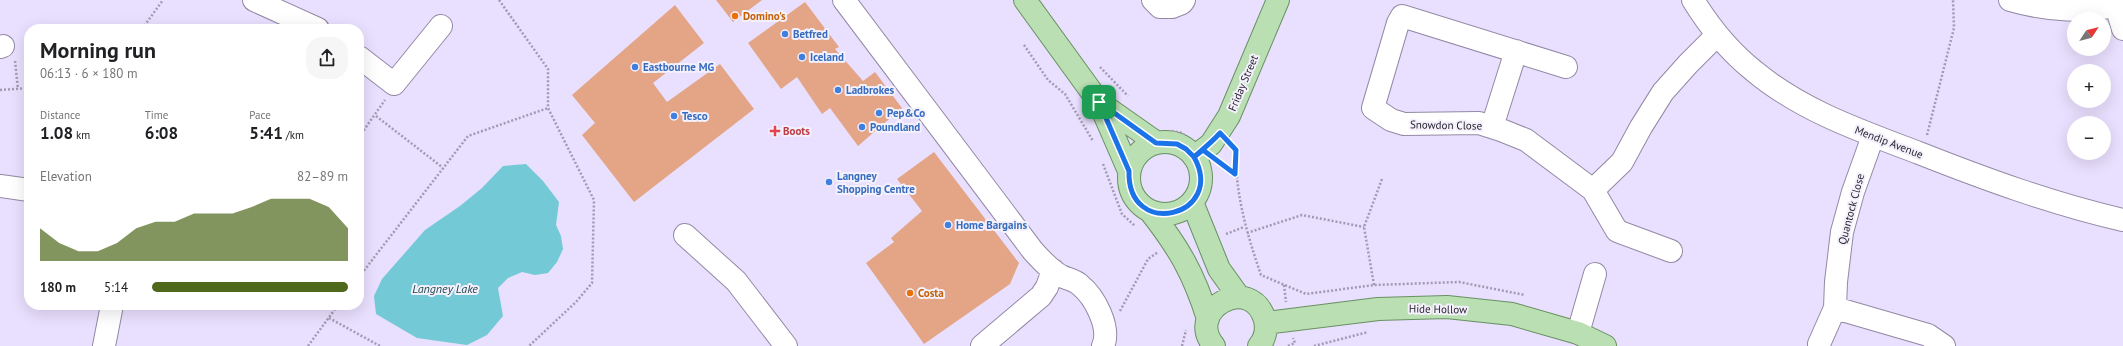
<!DOCTYPE html>
<html lang="en">
<head>
<meta charset="utf-8">
<style>
  body { margin:0; font-family:"PT Sans",sans-serif; background:#f6f6f6; color:#202124; height:100vh; display:flex; flex-direction:column; font-size:15px; white-space:nowrap }
  * { box-sizing:border-box; margin:0 }
  p { font-size:13px; color:#757577 }
  .icon { flex:none; width:22px; height:22px; fill:none; stroke:currentColor; stroke-width:2; stroke-linecap:round; stroke-linejoin:round }
  .map { position:relative; flex:1; overflow:hidden }
  .details { position:absolute; left:24px; top:24px; width:340px; height:286px; display:flex; flex-direction:column; background:#fff; border-radius:16px; box-shadow:0 4px 16px #0002 }
  .details>* { flex:none }
  .needle { width:26px; rotate:54deg }
  .buttons { position:absolute; left:2067px; top:12px; display:grid; gap:8px }
  .buttons a { display:grid; place-items:center; width:44px; height:44px; border-radius:50%; background:#fff; box-shadow:0 4px 16px #0002; font-size:20px }
  .pin { position:absolute; display:grid; place-items:center; width:34px; height:34px; color:#fff; margin:-17px; border-radius:8px; box-shadow:0 2px 6px #0006 }
  .round { display:grid; place-items:center; flex:none; width:42px; height:42px; border-radius:16px; background:#f6f6f6 }
  .overview { display:flex; align-items:center; justify-content:space-between; height:68px; padding:0 16px }
  h1 { font-size:22px; font-weight:700; line-height:30px }
  .metrics { display:grid; grid-template-columns:repeat(3,1fr); gap:6px; height:68px; padding:4px 16px }
  .metrics div { display:grid; align-content:center }
  .metrics b { font-size:17px; font-weight:700 }
  .metrics small { font-size:11px; font-weight:400 }
  .metrics p { font-size:11px }
  .chart { height:112px; padding:8px 16px }
  .chart p { display:flex; justify-content:space-between }
  .chart svg { width:100%; height:72px; margin-top:4px; fill:#4e691c; opacity:.7 }
  ul { padding:0 16px; list-style:none; font-size:13px }
  li { display:grid; grid-template-columns:64px 48px 1fr; align-items:center; height:30px }
  li i { height:10px; border-radius:5px; background:#4e691c }
  .map>svg:first-child { display:block }
  .water { fill:#73c9d6 }
  .building { fill:#e3a586 }
  .lines { fill:none; stroke-linecap:round; stroke-linejoin:round }
  .minor-casing { stroke:#9389a5; stroke-width:24 }
  .major-casing { stroke:#689062; stroke-width:24 }
  .path { stroke:#a29ab2; stroke-width:2.5; stroke-dasharray:2 2; stroke-linecap:butt }
  .minor { stroke:#fff; stroke-width:22 }
  .major { stroke:#b9dfb2; stroke-width:22 }
  .route-casing { stroke:#fff; stroke-width:8 }
  .route { stroke:#1a73e8; stroke-width:5 }
  .food-dot { fill:#e8710a; stroke:#f4f0fc; stroke-width:1.5 }
  .shop-dot { fill:#3f7fe0; stroke:#f4f0fc; stroke-width:1.5 }
  .health-dot { fill:#e0444e; stroke:#f4f0fc; stroke-width:1.5 }
  .labels { text-anchor:middle; dominant-baseline:central; stroke-width:4; stroke-linejoin:round; paint-order:stroke }
  .food-label { font-size:11px; font-weight:bold; fill:#c56008; stroke:#f4f0fc; text-anchor:start }
  .shop-label { font-size:11px; font-weight:bold; fill:#366cbe; stroke:#f4f0fc; text-anchor:start }
  .street-label { font-size:11px; fill:#28242f; stroke:#f4f0fc }
  .health-label { font-size:11px; font-weight:bold; fill:#be3a42; stroke:#f4f0fc; text-anchor:start }
  .water-label { font-size:12px; font-style:italic; fill:#21494f; stroke:#f4f0fc }
</style>
</head>
<body>
<div class="map">
<svg width="2123" height="346" viewBox="0 0 2123 346">
  <rect width="100%" height="100%" fill="#e9dffe"/>
  <path class="water" d="M 526,164 L 543,181 L 559,202 L 556,225 L 561,236 L 563,249 L 557,262 L 548,273 L 535,275 L 522,272 L 508,278 L 498,288 L 503,316 L 487,335 L 467,345 L 417,338 L 376,314 L 374,296 L 382,279 L 425,230 L 460,206 L 482,188 L 503,166 Z"/>
  <path class="building" d="M 716,0 L 762,0 L 733,22 Z
    M 805,2 L 839,47 L 835,49 L 863,81 L 875,72 L 902,108 L 858,146 L 830,108 L 822,114 L 797,77 L 781,89 L 748,43 Z
    M 675,5 L 704,43 L 653,83 L 667,102 L 720,64 L 754,109 L 634,202 L 582,135 L 595,123 L 572,95 Z
    M 934,152 L 1019,263 L 1010,284 L 924,344 L 866,263 L 894,242 L 891,238 L 922,211 L 897,179 Z"/>
  <g class="lines">
    <defs>
      <path id="minor" d="M 254,0 L 318,29
        M 844,0 L 1033,251 C 1041,260 1050,270 1061,276 C 1067,279 1075,280 1080,285 C 1095,297 1111,328 1103,346
        M 1153,0 L 1160,7 L 1172,7 L 1182,3 L 1184,0
        M 1693,0 C 1709,26 1730,52 1754,71 C 1802,111 1861,131 1919,153 C 1985,179 2053,204 2123,220
        M 2010,0 C 2041,9 2094,16 2123,2
        M 2116,6 L 2123,29
        M 0,47 L 3,46
        M 359,57 L 394,84 L 441,26
        M 1566,67 L 1402,16 L 1398,23 L 1373,108 L 1391,120 L 1404,124 L 1479,123 L 1501,130 L 1526,140 L 1593,190 L 1617,231 L 1671,251
        M 1492,127 L 1516,51
        M 0,186 L 29,190
        M 1593,190 L 1622,162 L 1641,127 L 1663,92 L 1688,64 L 1717,35
        M 685,235 L 736,281 L 786,346
        M 1835,308 L 1928,335 L 1944,346
        M 1578,333 L 1595,274
        M 1819,344 L 1835,308 L 1836,282 L 1842,232 L 1853,192 L 1873,136
        M 104,346 L 112,305
        M 982,346 L 1041,296 L 1047,287 L 1053,270"/>
      <path id="major" d="M 1025,0 L 1099,102 L 1129,171
        M 1100,103 L 1157,143
        M1129 178a36 36 0 1 1 72 0a36 36 0 1 1-72 0Z
        M 1194,157 L 1211,144 L 1229,116 L 1278,0
        M 1192,202 L 1219,269 L 1239,297
        M 1150,211 C 1179,248 1194,274 1208,319
        M 1266,323 L 1378,309 L 1447,307 L 1512,314 L 1578,333 L 1605,346
        M 1214,346 C 1184,310 1251,272 1265,320 C 1267,329 1265,339 1259,346"/>
    </defs>
    <use href="#minor" class="minor-casing"/>
    <use href="#major" class="major-casing"/>
    <path class="path" d="M 499,0 L 548,69 L 548,108 L 594,200 L 592,283 L 576,302 L 529,346
      M 142,29 L 163,0
      M 1024,45 L 1048,80 L 1065,94 L 1093,141
      M 15,61 L 18,89
      M 1100,67 L 1128,96
      M 0,90 L 29,88
      M 376,116 L 442,167
      M 1172,131 L 1182,133 L 1187,137
      M 1927,135 L 1954,28 L 1953,0
      M 359,137 L 385,100
      M 1232,146 L 1236,150 C 1235,194 1247,234 1261,275 L 1306,294 L 1374,285 L 1459,282 L 1525,295
      M 1220,162 L 1235,174
      M 1103,164 L 1122,214 L 1135,226
      M 1247,233 L 1302,215 L 1364,227
      M 1226,234 L 1244,227
      M 359,277 L 468,136 L 548,108
      M 1284,285 L 1286,302
      M 1374,285 L 1364,227 L 1382,179
      M 1120,311 L 1148,259 L 1158,252
      M 329,318 L 380,346
      M 308,346 L 338,305
      M 1182,346 L 1186,330
      M 1288,346 L 1295,343 L 1293,338
      M 1314,346 L 1368,332"/>
    <use href="#minor" class="minor"/>
    <use href="#major" class="major"/>
  </g>
  <g class="lines">
    <defs>
      <path id="route" d="M 1099,102 L 1129,171 C 1127,241 1227,216 1194,157 L 1203,150 L 1235,174 L 1236,150 L 1220,133 C 1212,142 1203,149 1194,157 L 1186,149 L 1177,144 L 1156,143 L 1099,102"/>
    </defs>
    <use href="#route" class="route-casing"/>
    <use href="#route" class="route"/>
  </g>
  <g class="food-dot">
    <circle cx="735" cy="16" r="4"/>
    <circle cx="910" cy="293" r="4"/>
  </g>
  <g class="shop-dot">
    <circle cx="785" cy="34" r="4"/>
    <circle cx="802" cy="57" r="4"/>
    <circle cx="635" cy="67" r="4"/>
    <circle cx="838" cy="90" r="4"/>
    <circle cx="879" cy="113" r="4"/>
    <circle cx="674" cy="116" r="4"/>
    <circle cx="862" cy="127" r="4"/>
    <circle cx="829" cy="182" r="4"/>
    <circle cx="948" cy="225" r="4"/>
  </g>
  <path class="health-dot" d="M773 125h4v4h4v4h-4v4h-4v-4h-4v-4h4z"/>
  <g class="labels">
    <g class="food-label">
      <text x="743" y="16">Domino's</text>
      <text x="918" y="293">Costa</text>
    </g>
    <g class="shop-label">
      <text x="793" y="34">Betfred</text>
      <text x="810" y="57">Iceland</text>
      <text x="643" y="67">Eastbourne MG</text>
      <text x="846" y="90">Ladbrokes</text>
      <text x="887" y="113">Pep&amp;Co</text>
      <text x="682" y="116">Tesco</text>
      <text x="870" y="127">Poundland</text>
      <text x="837" y="176">Langney<tspan x="837" dy="13">Shopping Centre</tspan></text>
      <text x="956" y="225">Home Bargains</text>
    </g>
    <g class="street-label">
      <text transform="translate(1243 83) rotate(-67)">Friday Street</text>
      <text transform="translate(1446 125) rotate(1)">Snowdon Close</text>
      <text transform="translate(1889 142) rotate(21)">Mendip Avenue</text>
      <text transform="translate(1851 209) rotate(-75)">Quantock Close</text>
      <text transform="translate(1438 309) rotate(1)">Hide Hollow</text>
    </g>
    <g class="health-label">
      <text x="783" y="131">Boots</text>
    </g>
    <g class="water-label">
      <text x="445" y="288">Langney Lake</text>
    </g>
  </g>
</svg>
<div class="buttons">
<a><svg class="needle" viewBox="-14 -14 28 28"><path d="M0-13l5 13h-10z" fill="#e53935"/><path d="M0 13l5-13h-10z" fill="#757577"/></svg></a>
<a>+</a>
<a>−</a>
</div>
<div class="pin" style="left:1099px;top:102px;background:#1e9e55"><svg class="icon" aria-label="arrive" viewBox="0 0 24 24"><path d="M6 21V4h12l-3 4 3 4H6"/></svg></div>
<section class="details">
<div class="overview"><div><h1>Morning run</h1><p>06:13 · 6 × 180 m</p></div><a class="round"><svg class="icon" aria-label="share" viewBox="0 0 24 24"><path d="M12 15V3M7 8l5-5 5 5M5 13v7h14v-7"/></svg></a></div>
<div class="metrics">
<div><p>Distance</p><b>1.08<small> km</small></b></div>
<div><p>Time</p><b>6:08</b></div>
<div><p>Pace</p><b>5:41<small> /km</small></b></div>
</div>
<div class="chart"><p><span>Elevation</span>82–89 m</p>
<svg viewBox="0 0 160 44" preserveAspectRatio="none"><path d="M0 44V24L10 33L20 38L30 38L40 33L50 24L60 20L70 20L80 15L90 15L100 15L110 11L120 6L130 6L140 6L150 11L160 24V44z"/></svg>
</div>
<ul>
<li><b>180 m</b>5:14<i style="width:100%"></i></li>
</ul>
</section>
</div>
</body>
</html>
